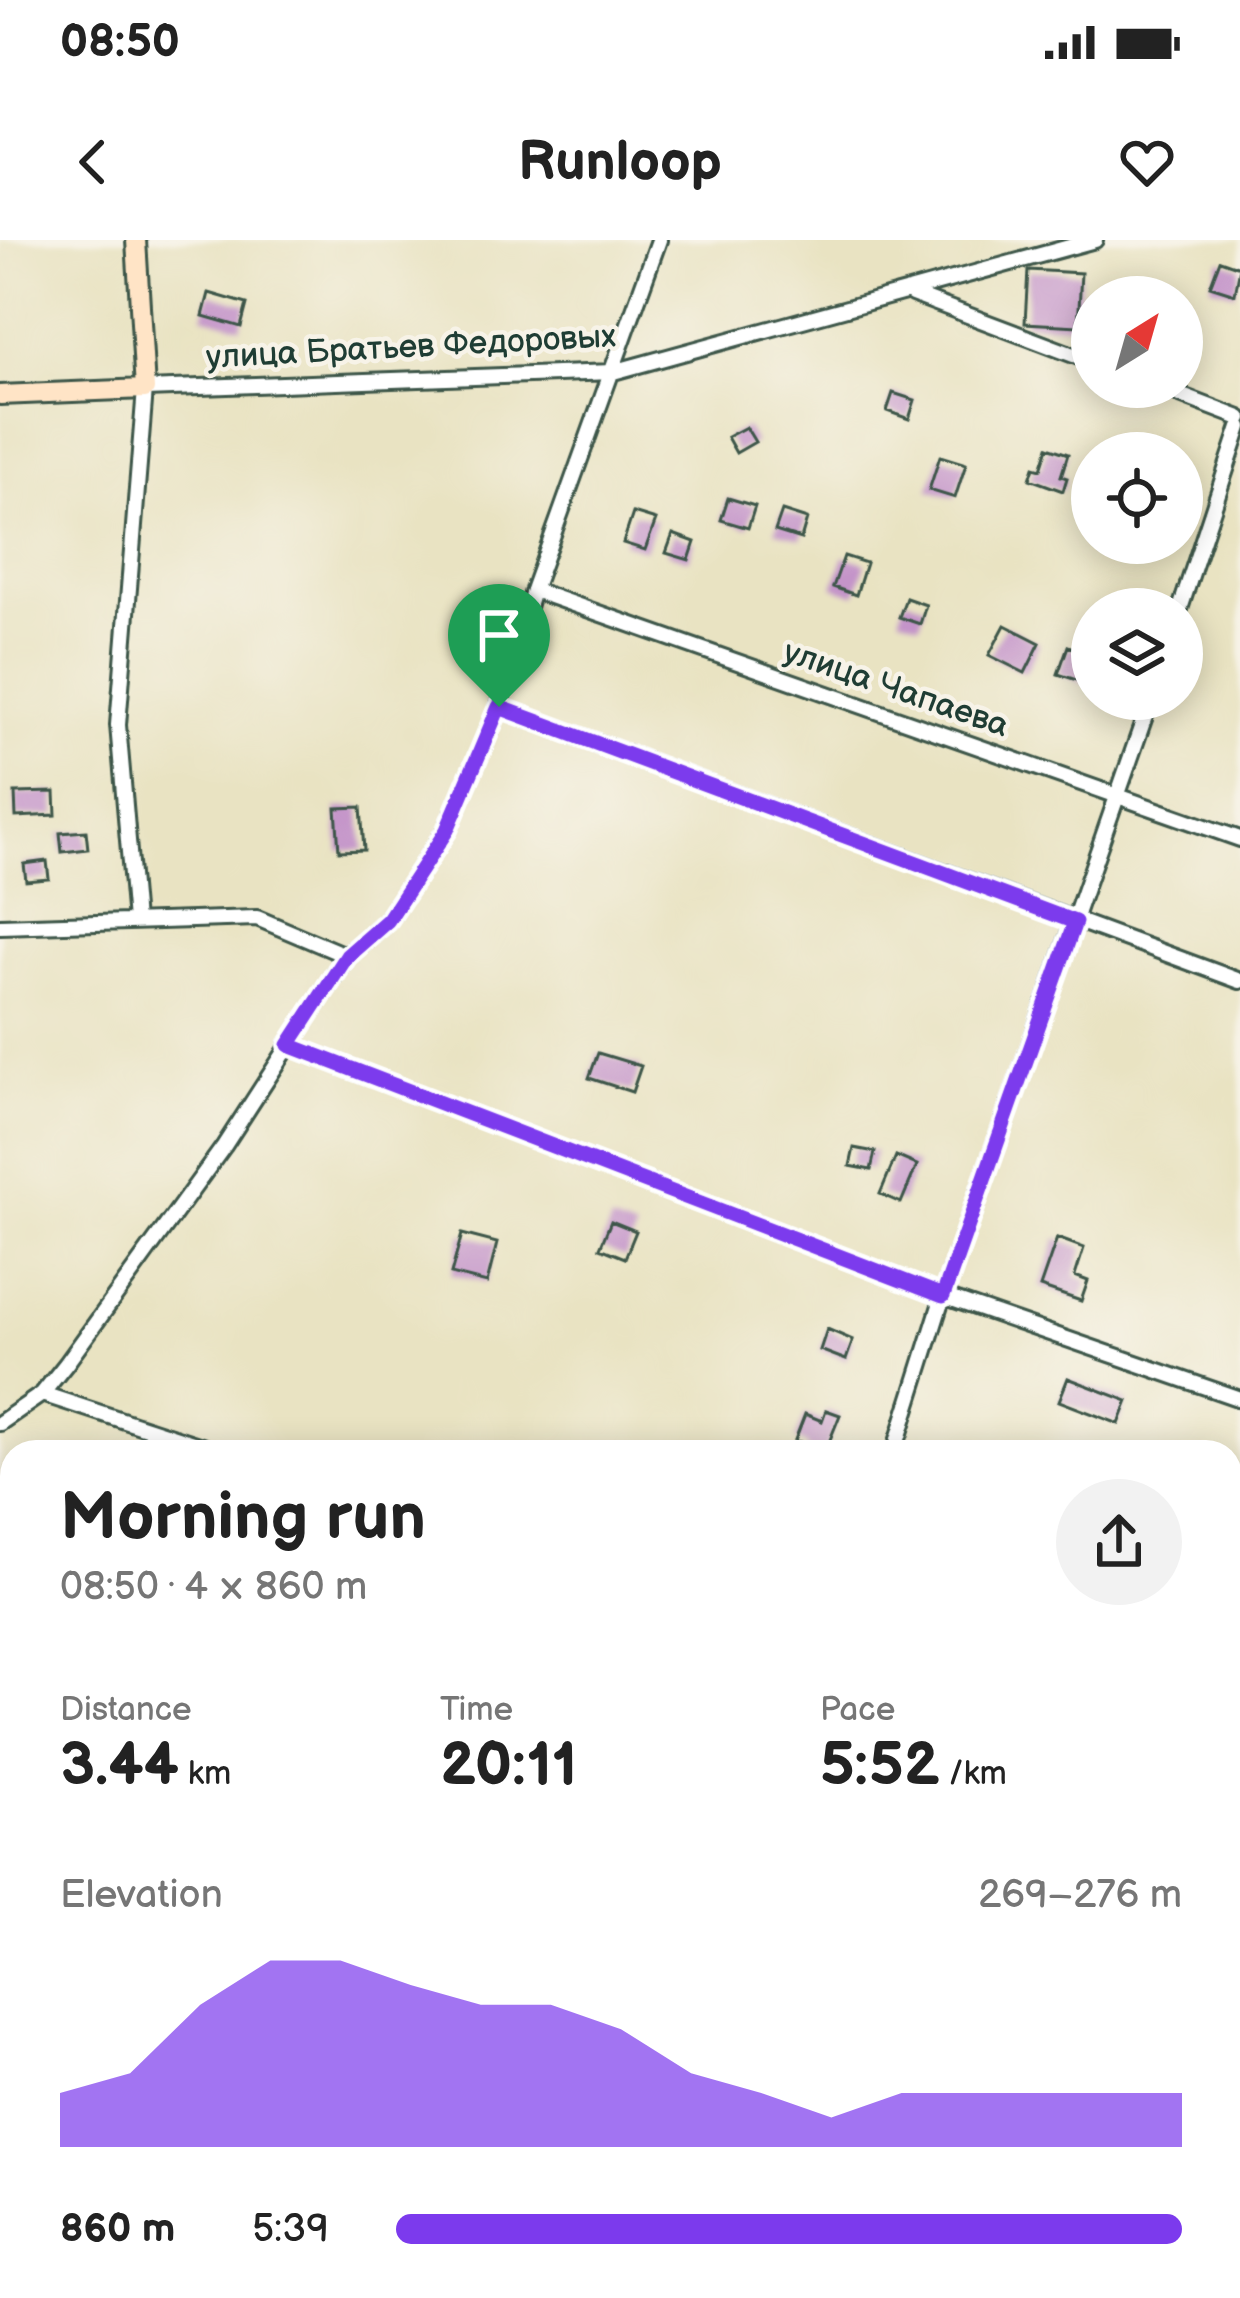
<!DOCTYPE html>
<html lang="en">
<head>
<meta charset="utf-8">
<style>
  body { margin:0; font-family:"Balsamiq Sans",sans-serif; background:#f2f2f2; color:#222; height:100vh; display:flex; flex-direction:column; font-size:45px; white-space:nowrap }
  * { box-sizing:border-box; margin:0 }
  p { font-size:39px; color:#767676 }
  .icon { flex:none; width:66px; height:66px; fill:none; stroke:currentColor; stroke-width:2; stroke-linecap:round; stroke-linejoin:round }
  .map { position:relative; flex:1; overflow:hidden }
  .sheet { position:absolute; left:0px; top:1200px; width:1242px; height:858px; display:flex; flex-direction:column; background:#fff; border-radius:36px 36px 0 0; box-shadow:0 6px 30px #0003 }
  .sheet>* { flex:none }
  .needle { width:78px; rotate:37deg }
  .tools { position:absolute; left:1071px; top:36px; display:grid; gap:24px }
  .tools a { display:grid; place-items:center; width:132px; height:132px; border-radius:50%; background:#fff; box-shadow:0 6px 30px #0003; font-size:60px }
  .pin { position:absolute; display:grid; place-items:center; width:102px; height:102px; color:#fff; margin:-123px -51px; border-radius:50% 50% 50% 0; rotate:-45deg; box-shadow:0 0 12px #0007 }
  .pin .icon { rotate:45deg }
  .round { display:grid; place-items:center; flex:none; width:126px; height:126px; border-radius:63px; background:#f2f2f2 }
  .summary { display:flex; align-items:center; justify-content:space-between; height:204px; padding:0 60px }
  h1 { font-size:66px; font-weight:600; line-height:90px }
  .metrics { display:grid; grid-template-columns:repeat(3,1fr); gap:18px; height:204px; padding:12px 60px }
  .metrics div { display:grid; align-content:center }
  .metrics b { font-size:60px; font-weight:600 }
  .metrics small { font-size:33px; font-weight:400 }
  .metrics p { font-size:33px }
  .chart { height:336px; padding:24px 60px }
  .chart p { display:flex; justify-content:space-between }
  .chart svg { width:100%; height:216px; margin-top:12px; fill:#7c3aed; opacity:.7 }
  ul { padding:0 60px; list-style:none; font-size:39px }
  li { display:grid; grid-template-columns:192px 144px 1fr; align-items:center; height:90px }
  li i { height:30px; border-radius:15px; background:#7c3aed }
  .status { display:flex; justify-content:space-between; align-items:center; height:84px; padding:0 60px; background:#fff; direction:ltr }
  .status svg { height:33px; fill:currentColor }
  header { display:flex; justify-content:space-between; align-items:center; height:156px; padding:0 60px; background:#fff; font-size:54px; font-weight:600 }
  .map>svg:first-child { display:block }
  .green { fill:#a7d684; stroke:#638a5c; stroke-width:3 }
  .building { fill:#c494c9 }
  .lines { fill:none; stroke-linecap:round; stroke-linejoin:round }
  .minor-casing { stroke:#3d5649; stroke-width:20 }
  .secondary-casing { stroke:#3d5649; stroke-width:24 }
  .minor { stroke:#fff; stroke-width:14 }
  .secondary { stroke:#ffe4c6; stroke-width:18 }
  .route-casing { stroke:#fff; stroke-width:24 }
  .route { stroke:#7c3aed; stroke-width:15 }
  .labels { text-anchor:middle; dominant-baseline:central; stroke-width:9; stroke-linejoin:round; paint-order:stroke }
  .street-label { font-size:33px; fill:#1f3d34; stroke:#f7f3e8 }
</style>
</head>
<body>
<div class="status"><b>08:50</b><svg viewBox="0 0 49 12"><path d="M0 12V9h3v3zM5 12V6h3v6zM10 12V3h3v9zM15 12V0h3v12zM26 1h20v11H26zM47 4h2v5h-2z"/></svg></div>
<header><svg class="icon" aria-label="back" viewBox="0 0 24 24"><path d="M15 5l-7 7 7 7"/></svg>Runloop<svg class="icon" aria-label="heart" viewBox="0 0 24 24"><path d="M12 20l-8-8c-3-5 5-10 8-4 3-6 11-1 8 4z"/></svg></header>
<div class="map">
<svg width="1240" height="2058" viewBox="0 0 1240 2058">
  <rect width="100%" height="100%" fill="#f7f3e8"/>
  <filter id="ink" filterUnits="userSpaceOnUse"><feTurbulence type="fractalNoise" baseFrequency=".00833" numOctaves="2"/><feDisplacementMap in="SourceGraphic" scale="24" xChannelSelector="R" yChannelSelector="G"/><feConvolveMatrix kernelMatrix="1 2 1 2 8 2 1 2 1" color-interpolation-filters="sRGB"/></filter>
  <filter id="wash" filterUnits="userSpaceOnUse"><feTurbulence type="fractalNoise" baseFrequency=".004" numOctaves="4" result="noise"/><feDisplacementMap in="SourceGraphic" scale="48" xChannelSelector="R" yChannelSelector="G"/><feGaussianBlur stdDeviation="2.7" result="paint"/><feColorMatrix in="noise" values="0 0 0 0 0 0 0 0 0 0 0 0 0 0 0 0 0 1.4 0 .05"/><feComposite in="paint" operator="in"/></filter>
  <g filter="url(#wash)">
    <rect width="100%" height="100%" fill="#e9e3c2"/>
    <path class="green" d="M 12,1658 L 12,2046 L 40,2046 L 0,2058 L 0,1661 Z"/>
    <g id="blocks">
      <path class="building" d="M 1220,20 L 1240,27 L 1235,54 L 1210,46 Z
        M 1028,30 L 1081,33 L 1078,86 L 1025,83 Z
        M 209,53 L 247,64 L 241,87 L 203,76 Z
        M 893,153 L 915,160 L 909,179 L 887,171 Z
        M 746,187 L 755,202 L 736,213 L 727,197 Z
        M 1048,207 L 1068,214 L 1061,236 L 1067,238 L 1063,251 L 1030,239 L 1034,227 L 1041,229 Z
        M 940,216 L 966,224 L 955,258 L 929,250 Z
        M 728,258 L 755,266 L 748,288 L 721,280 Z
        M 782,271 L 807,279 L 801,299 L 775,291 Z
        M 633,273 L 656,280 L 645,310 L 623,303 Z
        M 673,294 L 695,302 L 689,320 L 666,313 Z
        M 844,316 L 866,323 L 856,355 L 833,347 Z
        M 906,358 L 926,365 L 920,384 L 899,377 Z
        M 1005,385 L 1040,403 L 1025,433 L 989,415 Z
        M 1068,406 L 1092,415 L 1092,445 L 1058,434 Z
        M 55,552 L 56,575 L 16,577 L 15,553 Z
        M 361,567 L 364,610 L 339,611 L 336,568 Z
        M 86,591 L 88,609 L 62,612 L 60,593 Z
        M 47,621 L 49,639 L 26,641 L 24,624 Z
        M 598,813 L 641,826 L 632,852 L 589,838 Z
        M 854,908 L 875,912 L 871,930 L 850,926 Z
        M 896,916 L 917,925 L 901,963 L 880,954 Z
        M 611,981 L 636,991 L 625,1018 L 600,1008 Z
        M 462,994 L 497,1003 L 487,1043 L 451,1034 Z
        M 1057,998 L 1084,1008 L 1075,1036 L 1088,1041 L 1081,1061 L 1040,1047 Z
        M 827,1089 L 853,1100 L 846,1120 L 820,1110 Z
        M 1068,1138 L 1128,1161 L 1119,1184 L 1059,1161 Z
        M 826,1170 L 840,1175 L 825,1212 L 806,1210 L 808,1205 L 795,1200 L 805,1174 L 822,1181 Z
        M 1230,1309 L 1240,1312 L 1240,1336 L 1230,1332 Z
        M 647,2046 L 670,2047 L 673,2058 L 650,2058 Z"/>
    </g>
  </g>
  <g filter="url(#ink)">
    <use href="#blocks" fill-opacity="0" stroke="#3d5649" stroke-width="3"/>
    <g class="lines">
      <defs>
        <path id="minor" d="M 912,54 L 1092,122
          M 1159,147 L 1240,178
          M 533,350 L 1240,599
          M 1180,369 L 1240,187
          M 499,467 L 1240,741
          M 135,681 L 118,485 L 145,149 L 613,132 L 1095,0
          M 0,686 L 257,678 L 347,716
          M 288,805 L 943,1056 L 1240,1159
          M 42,1154 L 220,1212
          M 0,1183 L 42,1154 L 66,1124 L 224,906 L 347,716 L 388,680 L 447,589 L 499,467 L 533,350 L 659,0
          M 894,1212 L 943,1056 L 1151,459
          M 1230,1401 L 1240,1401
          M 1230,1725 L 1240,1722
          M 1230,1787 L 1240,1819
          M 1013,2046 L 1017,2058
          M 197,2058 L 235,2046"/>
        <path id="secondary" d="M 0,155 L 145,149 L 136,0
          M 0,1404 L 12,1435
          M 226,2046 L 230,2058"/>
      </defs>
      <use href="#minor" class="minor-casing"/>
      <use href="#secondary" class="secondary-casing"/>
      <use href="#minor" class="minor"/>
      <use href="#secondary" class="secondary"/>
    </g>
  </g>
  <g class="lines" filter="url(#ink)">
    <defs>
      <path id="route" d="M 499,467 L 1075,682 L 943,1056 L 289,805 L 347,716 L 388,680 L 447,590 Z"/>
    </defs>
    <use href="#route" class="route-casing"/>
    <use href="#route" class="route"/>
  </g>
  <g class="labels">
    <g class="street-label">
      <text transform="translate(411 107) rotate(-3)">улица Братьев Федоровых</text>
      <text transform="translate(896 449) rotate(19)">улица Чапаева</text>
    </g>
  </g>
</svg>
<div class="tools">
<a><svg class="needle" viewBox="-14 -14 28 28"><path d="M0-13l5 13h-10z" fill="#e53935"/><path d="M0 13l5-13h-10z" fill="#767676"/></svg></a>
<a><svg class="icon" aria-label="locate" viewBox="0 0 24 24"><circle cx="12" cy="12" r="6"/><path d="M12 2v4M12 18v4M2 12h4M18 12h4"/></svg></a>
<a><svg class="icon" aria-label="layers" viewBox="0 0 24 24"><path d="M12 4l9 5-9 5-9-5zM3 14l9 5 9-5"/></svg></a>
</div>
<div class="pin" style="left:499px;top:467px;background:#1e9e55"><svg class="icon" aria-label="arrive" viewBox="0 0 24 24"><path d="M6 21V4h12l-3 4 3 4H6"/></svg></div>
<section class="sheet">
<div class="summary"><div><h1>Morning run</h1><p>08:50 · 4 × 860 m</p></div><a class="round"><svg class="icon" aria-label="share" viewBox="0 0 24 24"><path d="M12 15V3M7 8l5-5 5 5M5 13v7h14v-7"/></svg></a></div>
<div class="metrics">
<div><p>Distance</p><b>3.44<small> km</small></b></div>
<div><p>Time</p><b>20:11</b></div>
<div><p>Pace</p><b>5:52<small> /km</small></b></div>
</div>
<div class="chart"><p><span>Elevation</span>269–276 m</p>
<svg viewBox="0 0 160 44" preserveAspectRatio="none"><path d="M0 44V33L10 29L20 15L30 6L40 6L50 11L60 15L70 15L80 20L90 29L100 33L110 38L120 33L130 33L140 33L150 33L160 33V44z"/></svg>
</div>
<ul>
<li><b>860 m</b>5:39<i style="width:100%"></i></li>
</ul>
</section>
</div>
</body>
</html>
